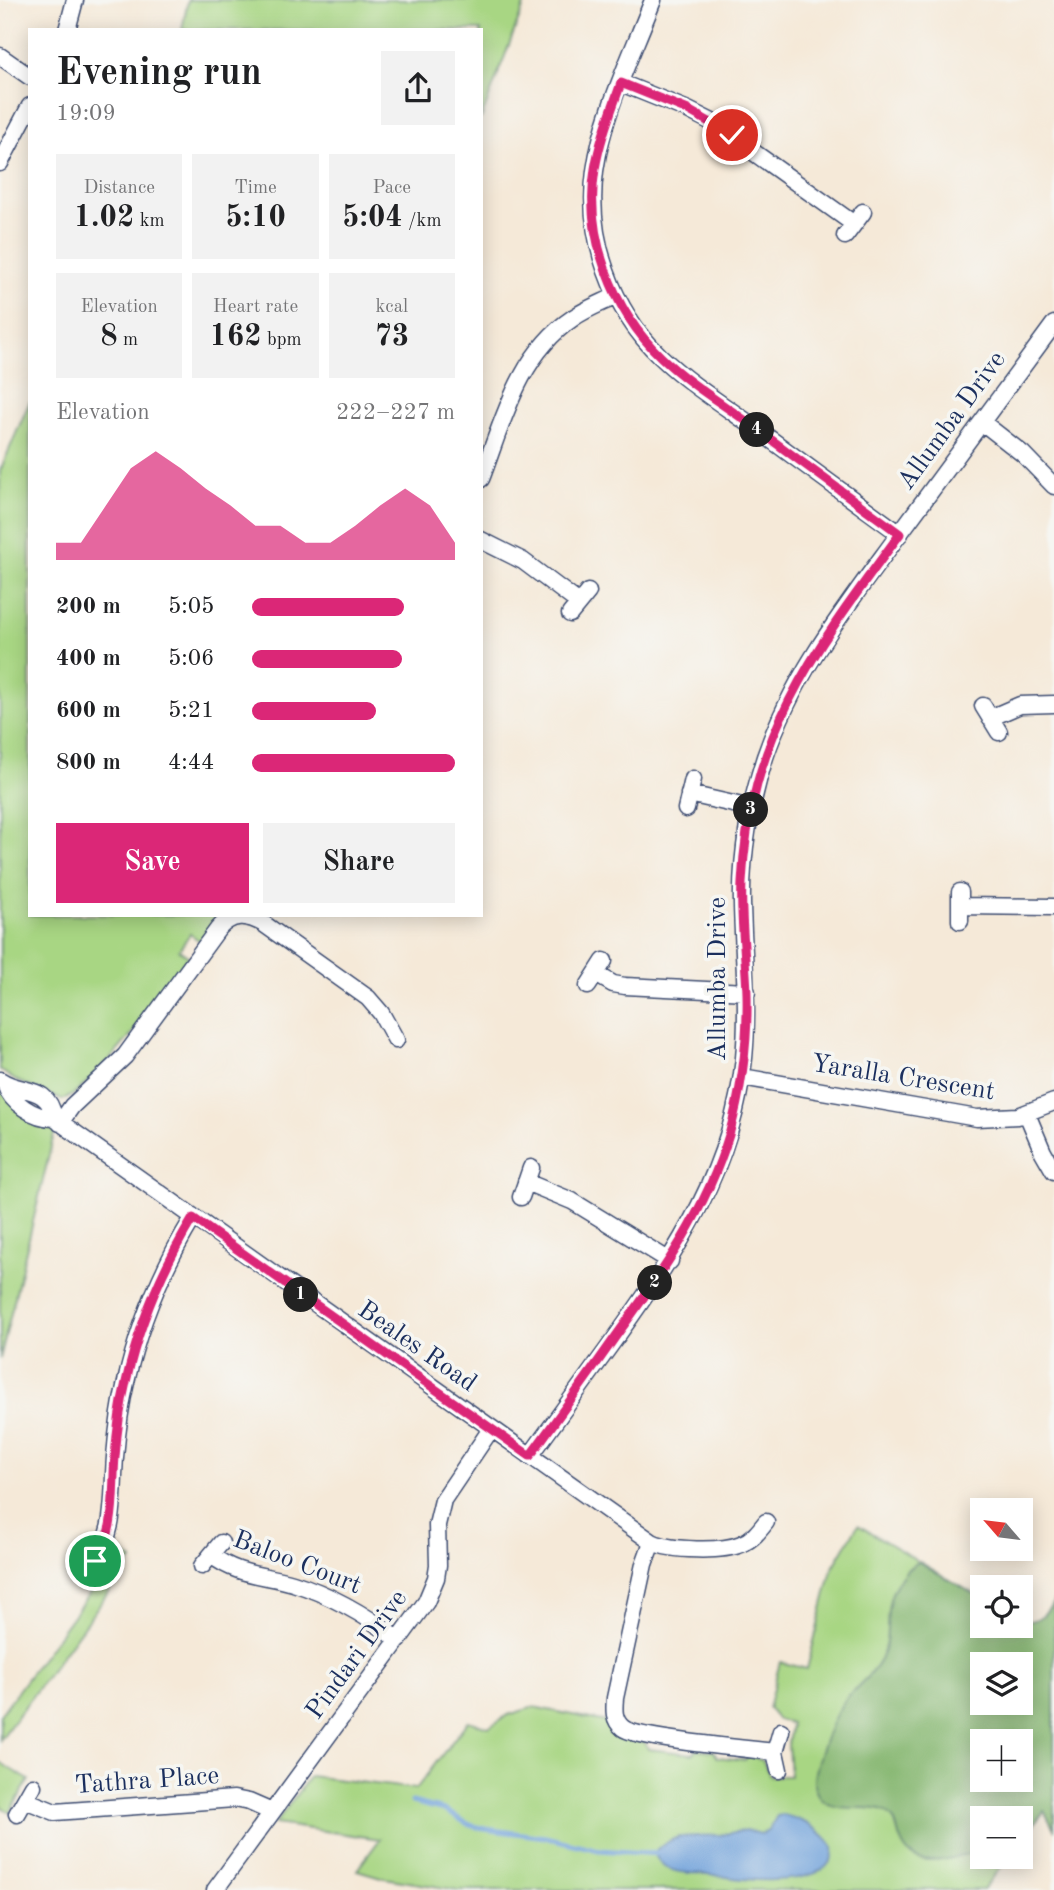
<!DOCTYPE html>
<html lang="en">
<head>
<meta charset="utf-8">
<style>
  body { margin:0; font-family:"Old Standard TT",serif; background:#f2f2f2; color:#202124; height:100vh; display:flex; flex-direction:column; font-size:26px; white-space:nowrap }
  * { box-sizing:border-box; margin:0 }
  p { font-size:23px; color:#757577 }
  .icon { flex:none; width:38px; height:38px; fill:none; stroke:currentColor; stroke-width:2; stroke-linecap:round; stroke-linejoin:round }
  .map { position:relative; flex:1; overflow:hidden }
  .details { position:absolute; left:28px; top:28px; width:455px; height:889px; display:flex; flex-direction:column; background:#fff; border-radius:0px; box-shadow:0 4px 18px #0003 }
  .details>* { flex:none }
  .needle { width:46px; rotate:298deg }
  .fabs { position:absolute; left:970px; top:1498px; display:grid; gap:14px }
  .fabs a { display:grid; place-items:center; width:63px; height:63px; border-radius:0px; background:#fff; box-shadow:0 4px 18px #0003; font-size:35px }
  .pin { position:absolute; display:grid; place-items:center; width:60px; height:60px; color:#fff; margin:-30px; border:4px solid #fff; border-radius:50%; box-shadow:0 2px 7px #0007 }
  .km { position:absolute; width:35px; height:35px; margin:-18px; border-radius:50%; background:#222; color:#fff; font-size:19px; line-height:35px; text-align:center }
  .round { display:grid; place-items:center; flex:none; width:74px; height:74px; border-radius:0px; background:#f2f2f2 }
  .head { display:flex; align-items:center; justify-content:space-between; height:119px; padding:0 28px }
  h1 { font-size:38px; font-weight:700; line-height:52px }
  .metrics { display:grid; grid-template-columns:repeat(3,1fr); gap:10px; height:119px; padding:7px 28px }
  .metrics div { display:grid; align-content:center; border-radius:0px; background:#f2f2f2; text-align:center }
  .metrics b { font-size:30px; font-weight:700 }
  .metrics small { font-size:19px; font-weight:400 }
  .metrics p { font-size:19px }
  .chart { height:196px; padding:14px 28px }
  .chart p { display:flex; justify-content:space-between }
  .chart svg { width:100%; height:126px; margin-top:7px; fill:#db2777; opacity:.7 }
  .primary-button { display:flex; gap:14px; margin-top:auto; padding:14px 28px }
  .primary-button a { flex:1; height:80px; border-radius:0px; background:#db2777; color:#fff; font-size:28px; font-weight:700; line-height:80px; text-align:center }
  .primary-button a+a { background:#f2f2f2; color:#202124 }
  ul { padding:0 28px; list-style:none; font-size:23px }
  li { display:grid; grid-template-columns:112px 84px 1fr; align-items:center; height:52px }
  li i { height:18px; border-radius:9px; background:#db2777 }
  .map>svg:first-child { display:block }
  .green { fill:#a8d683; stroke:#628270; stroke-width:2; fill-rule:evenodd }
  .forest { fill:#86b771; stroke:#507368; stroke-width:2; fill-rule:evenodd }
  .water { fill:#6fa1da; stroke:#45689c; stroke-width:2 }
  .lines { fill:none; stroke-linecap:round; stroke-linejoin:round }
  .stream { stroke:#6fa1da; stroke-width:5 }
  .minor-casing { stroke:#3c4b70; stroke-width:19 }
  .minor { stroke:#fff; stroke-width:16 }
  .route-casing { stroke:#fff; stroke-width:14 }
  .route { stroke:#db2777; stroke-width:9 }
  .labels { text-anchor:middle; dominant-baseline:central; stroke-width:7; stroke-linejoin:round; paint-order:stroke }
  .street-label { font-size:26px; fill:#1b2f5e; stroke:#f6f6f2 }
</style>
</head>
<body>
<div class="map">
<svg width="1054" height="1890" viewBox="0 0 1054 1890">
  <rect width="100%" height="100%" fill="#f6f6f2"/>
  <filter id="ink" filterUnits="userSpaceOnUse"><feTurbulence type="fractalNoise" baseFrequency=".0143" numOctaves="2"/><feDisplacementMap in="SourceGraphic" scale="14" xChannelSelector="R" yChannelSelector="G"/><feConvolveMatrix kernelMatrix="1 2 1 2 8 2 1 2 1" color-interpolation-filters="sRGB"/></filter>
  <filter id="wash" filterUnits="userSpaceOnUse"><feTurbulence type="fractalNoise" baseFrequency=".00686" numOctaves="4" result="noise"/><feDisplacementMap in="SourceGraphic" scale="28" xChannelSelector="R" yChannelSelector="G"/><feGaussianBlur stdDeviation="1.57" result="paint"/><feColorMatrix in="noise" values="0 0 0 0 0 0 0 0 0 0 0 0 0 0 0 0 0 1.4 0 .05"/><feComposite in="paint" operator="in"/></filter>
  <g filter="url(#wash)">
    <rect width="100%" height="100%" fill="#f5e9d8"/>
    <path class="green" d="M 188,0 L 526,0 L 481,119 L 481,30 L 182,30 Z
      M 30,401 L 30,915 L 222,915 L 200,941 L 190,934 L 179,950 L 189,957 C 157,1000 128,1045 88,1081 C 80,1089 73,1097 62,1100 L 15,1080 L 0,1070 L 0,471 Z
      M 0,1089 L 55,1130 L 0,1359 Z
      M 858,1525 L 982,1599 L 982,1626 L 1020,1626 L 1020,1620 C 1036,1625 1046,1614 1054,1601 L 1054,1799 L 1020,1842 L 1020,1818 L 982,1818 L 982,1857 L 1009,1857 L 983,1890 L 458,1890 L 384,1878 L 357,1870 L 380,1839 L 275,1824 L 310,1776 L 416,1789 L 468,1721 L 489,1727 L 508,1715 L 534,1707 L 606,1722 L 616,1736 L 645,1742 L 648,1749 L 693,1754 L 697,1749 L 714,1751 L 717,1757 L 745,1760 L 749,1755 L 763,1761 L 770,1776 L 790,1776 L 788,1744 L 791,1724 L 777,1719 L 768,1708 L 780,1662 L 807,1669 L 832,1569 ZM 982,1664 L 1020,1664 L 1020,1703 L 982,1703 ZM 982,1741 L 1020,1741 L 1020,1780 L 982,1780 Z
      M 116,1548 L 132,1560 L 0,1740 L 0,1715 L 97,1583 L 109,1572 Z
      M 0,1763 L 29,1780 L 10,1812 L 0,1806 Z"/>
    <path class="forest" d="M 919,1562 L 982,1599 L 982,1626 L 1020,1626 L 1020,1620 C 1036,1625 1046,1614 1054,1601 L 1054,1829 L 1044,1811 L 1020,1842 L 1020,1818 L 982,1818 L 982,1851 C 956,1855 915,1876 901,1841 C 896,1830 898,1820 887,1813 C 866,1801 826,1819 815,1789 C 809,1773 834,1714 845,1700 C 855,1687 872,1676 880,1660 C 895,1632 877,1606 903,1575 C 907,1569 912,1565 919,1562 ZM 982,1664 L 1020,1664 L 1020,1703 L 982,1703 ZM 982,1741 L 1020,1741 L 1020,1780 L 982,1780 Z"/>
    <path class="water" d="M 783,1815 C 803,1819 822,1830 833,1847 C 839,1890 743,1881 715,1875 C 694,1871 669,1878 656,1857 L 657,1849 L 671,1840 L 680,1837 L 719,1835 L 746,1830 L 761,1834 L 768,1831 L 777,1816 Z"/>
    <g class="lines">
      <path class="stream" d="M 412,1802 L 444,1810 L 470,1825 L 485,1829 L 545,1837 L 599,1850 L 660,1854"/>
    </g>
  </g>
  <g filter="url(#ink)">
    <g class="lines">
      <defs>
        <path id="minor" d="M 653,0 C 632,55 603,112 595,171 C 586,238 612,310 660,356 C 689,384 725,406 758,430 C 805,465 852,499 900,534
          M 67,30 L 75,0
          M 0,56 L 30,77
          M 621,83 L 688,110 L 710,121 L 854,224
          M 0,163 L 30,106
          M 845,236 L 863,212
          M 982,422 L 1023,454 L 1054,486
          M 481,479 C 503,421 519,354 573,318 C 586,309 602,303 616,296
          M 481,540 L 523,561 L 579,603
          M 570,614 L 588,592
          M 983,706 L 999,732
          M 990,718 L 1020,705 L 1054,704
          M 689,794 L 751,808
          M 686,809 L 693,779
          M 960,906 L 1054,907
          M 960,921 L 960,892
          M 596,974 L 613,984 L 625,986 L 747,992
          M 588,986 L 604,961
          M 742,1077 L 977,1118 L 1018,1116 L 1054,1102
          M 0,1080 C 21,1095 48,1083 54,1118
          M 5,1084 C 11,1103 34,1118 54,1118 L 652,1542 C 671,1551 722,1552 741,1544 C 752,1540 759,1531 766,1522
          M 1027,1114 L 1043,1152 L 1054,1171
          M 60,1123 L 72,1106 L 125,1056 L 218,929 C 232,913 246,914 264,924 L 368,998 L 381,1013 L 396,1040
          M 526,1182 L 572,1201 L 670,1261
          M 521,1197 L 531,1168
          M 530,1456 C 559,1416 588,1376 617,1336 C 679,1249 733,1167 744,1058 C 749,1006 743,955 742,903 C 741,854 750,804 765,757 C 793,674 846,607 897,537 C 950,466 1002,395 1054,324
          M 652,1542 L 644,1564 L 615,1698 C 614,1709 613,1720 623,1728 C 637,1739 750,1749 775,1752
          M 211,1555 C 238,1576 262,1574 293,1583 C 332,1595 367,1616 399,1640
          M 91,1565 C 117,1536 112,1494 115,1457 C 117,1432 120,1407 126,1382 C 139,1324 162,1269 193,1218
          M 202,1566 L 221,1543
          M 779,1770 L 775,1752 L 781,1731
          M 25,1800 L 55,1812 L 234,1799 L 249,1802 L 272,1812
          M 17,1814 L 33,1786
          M 215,1890 L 426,1602 L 436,1578 L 438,1565 L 437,1525 L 443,1500 L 491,1429"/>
      </defs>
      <use href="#minor" class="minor-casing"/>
      <use href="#minor" class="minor"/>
    </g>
  </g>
  <g class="lines" filter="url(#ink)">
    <defs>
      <path id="route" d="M 95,1561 C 117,1533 112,1490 115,1457 C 117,1431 120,1407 126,1382 C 139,1324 162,1269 193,1218 L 530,1456 C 559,1416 588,1376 616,1336 C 662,1273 706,1211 729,1135 C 742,1089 748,1041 747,994 C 746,957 740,920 742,883 C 749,734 815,649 900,534 C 848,496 797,459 746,421 C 718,401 687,382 661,357 C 613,311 584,236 595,169 C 600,139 611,112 621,83 L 688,110 L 732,135"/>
    </defs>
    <use href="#route" class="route-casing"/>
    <use href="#route" class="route"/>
  </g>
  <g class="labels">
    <g class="street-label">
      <text transform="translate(952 421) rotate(-54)">Allumba Drive</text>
      <text transform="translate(718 979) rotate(-90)">Allumba Drive</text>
      <text transform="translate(903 1078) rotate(9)">Yaralla Crescent</text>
      <text transform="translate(417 1347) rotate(35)">Beales Road</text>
      <text transform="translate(297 1563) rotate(21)">Baloo Court</text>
      <text transform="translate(357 1655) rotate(-54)">Pindari Drive</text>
      <text transform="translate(147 1781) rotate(-4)">Tathra Place</text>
    </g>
  </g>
</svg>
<div class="fabs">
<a><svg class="needle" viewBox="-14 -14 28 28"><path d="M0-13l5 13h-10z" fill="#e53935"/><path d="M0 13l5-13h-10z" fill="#757577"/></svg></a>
<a><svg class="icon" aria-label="locate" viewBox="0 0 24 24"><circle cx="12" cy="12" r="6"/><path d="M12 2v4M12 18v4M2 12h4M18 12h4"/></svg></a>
<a><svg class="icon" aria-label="layers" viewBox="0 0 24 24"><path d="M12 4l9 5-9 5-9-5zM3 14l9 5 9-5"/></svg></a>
<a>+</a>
<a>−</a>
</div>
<div class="pin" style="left:95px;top:1561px;background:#1e9e55"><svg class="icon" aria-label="arrive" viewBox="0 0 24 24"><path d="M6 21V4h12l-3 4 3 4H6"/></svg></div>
<div class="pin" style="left:732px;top:135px;background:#d93025"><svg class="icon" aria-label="check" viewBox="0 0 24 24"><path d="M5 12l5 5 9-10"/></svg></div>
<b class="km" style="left:301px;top:1295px">1</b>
<b class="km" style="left:655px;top:1283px">2</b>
<b class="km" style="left:751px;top:810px">3</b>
<b class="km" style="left:757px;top:430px">4</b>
<section class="details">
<div class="head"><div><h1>Evening run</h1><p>19:09</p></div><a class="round"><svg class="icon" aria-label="share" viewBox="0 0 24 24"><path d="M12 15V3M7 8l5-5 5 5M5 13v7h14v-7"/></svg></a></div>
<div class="metrics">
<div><p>Distance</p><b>1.02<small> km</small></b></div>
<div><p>Time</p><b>5:10</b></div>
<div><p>Pace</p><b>5:04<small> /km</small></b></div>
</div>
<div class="metrics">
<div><p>Elevation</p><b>8<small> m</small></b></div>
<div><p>Heart rate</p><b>162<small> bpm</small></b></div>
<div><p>kcal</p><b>73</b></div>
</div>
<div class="chart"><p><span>Elevation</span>222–227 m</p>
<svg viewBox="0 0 160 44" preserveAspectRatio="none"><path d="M0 44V38L10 38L20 25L30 12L40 6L50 12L60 19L70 25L80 32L90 32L100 38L110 38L120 32L130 25L140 19L150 25L160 38V44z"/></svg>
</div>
<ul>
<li><b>200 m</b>5:05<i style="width:75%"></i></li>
<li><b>400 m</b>5:06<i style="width:74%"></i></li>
<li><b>600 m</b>5:21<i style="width:61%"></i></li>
<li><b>800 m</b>4:44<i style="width:100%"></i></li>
</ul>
<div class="primary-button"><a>Save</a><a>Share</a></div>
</section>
</div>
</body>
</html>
